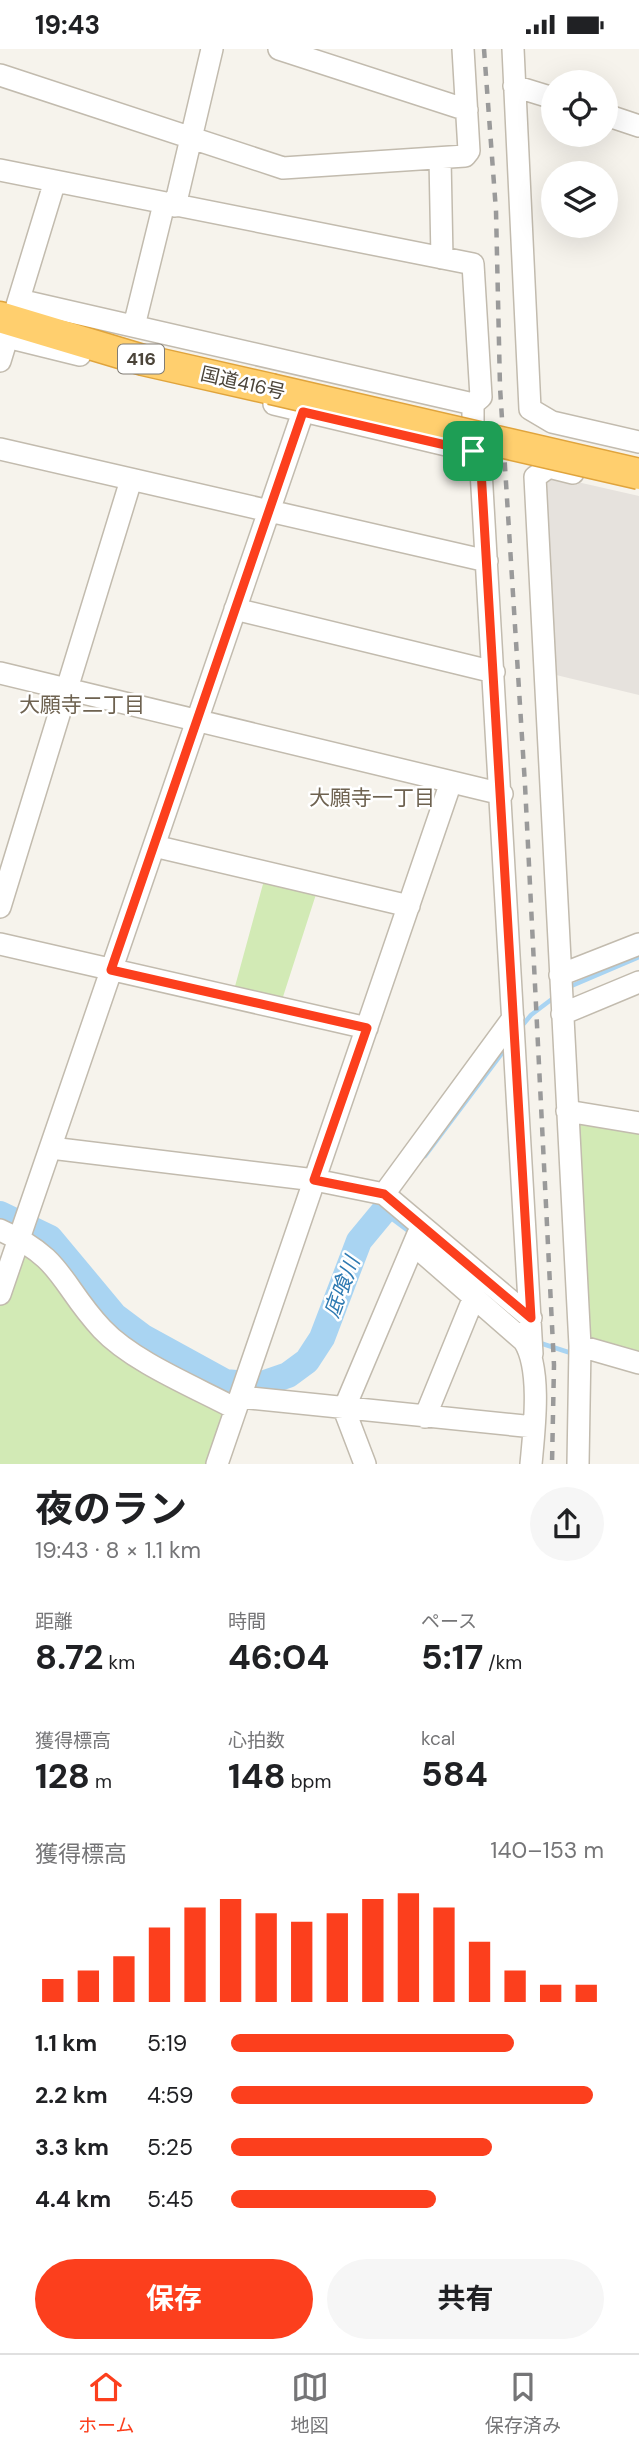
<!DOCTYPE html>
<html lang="ja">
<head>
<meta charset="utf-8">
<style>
  body { margin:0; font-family:"DM Sans","Noto Sans JP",sans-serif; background:#f6f6f6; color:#202124; height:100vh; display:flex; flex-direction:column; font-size:26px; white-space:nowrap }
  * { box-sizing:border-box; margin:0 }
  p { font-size:23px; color:#757577 }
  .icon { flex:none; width:38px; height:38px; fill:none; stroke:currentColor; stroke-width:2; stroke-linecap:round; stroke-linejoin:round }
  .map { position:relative; height:1415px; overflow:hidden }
  .details { display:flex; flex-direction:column; background:#fff; flex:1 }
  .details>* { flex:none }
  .tools { position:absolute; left:541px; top:21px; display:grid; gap:14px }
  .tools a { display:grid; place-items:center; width:77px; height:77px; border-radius:50%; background:#fff; box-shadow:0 7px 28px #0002; font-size:35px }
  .pin { position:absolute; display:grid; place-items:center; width:60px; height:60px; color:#fff; margin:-30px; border-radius:14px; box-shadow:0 4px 10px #0006 }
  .round { display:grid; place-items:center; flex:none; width:74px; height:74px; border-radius:37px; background:#f6f6f6 }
  .head { display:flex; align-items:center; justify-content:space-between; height:119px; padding:0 35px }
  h1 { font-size:38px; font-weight:700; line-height:52px }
  .stats { display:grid; grid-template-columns:repeat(3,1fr); gap:10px; height:119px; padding:7px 35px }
  .stats div { display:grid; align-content:center }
  .stats b { font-size:35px; font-weight:700 }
  .stats small { font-size:19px; font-weight:400 }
  .stats p { font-size:19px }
  .chart { height:196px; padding:14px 35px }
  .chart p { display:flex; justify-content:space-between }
  .chart svg { width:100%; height:126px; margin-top:7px; stroke:#fc3f1d; stroke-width:6 }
  .button { display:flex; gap:14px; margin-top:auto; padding:14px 35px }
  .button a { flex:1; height:80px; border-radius:42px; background:#fc3f1d; color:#fff; font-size:28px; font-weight:700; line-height:80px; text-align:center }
  .button a+a { background:#f6f6f6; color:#202124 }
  ul { padding:0 35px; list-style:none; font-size:23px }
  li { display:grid; grid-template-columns:112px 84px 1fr; align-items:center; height:52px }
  li i { height:18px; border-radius:9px; background:#fc3f1d }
  .status { display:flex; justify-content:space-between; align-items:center; height:49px; padding:0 35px; background:#fff; direction:ltr }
  .status svg { height:19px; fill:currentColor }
  .tabs { display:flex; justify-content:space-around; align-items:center; height:98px; border-top:2px solid #e0e0e0; background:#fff; font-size:19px; color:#757577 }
  .tabs a { display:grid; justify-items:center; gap:4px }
  .tabs .current { color:#fc3f1d }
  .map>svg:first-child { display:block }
  .industrial { fill:#e6e2dd }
  .green { fill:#d2eab5 }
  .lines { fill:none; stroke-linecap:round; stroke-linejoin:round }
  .stream { stroke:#a9d4f2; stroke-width:4.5 }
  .river { stroke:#a9d4f2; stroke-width:26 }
  .minor-casing { stroke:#c2bbae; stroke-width:24 }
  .highway-casing { stroke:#e0a43c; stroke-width:33 }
  .minor { stroke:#fff; stroke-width:21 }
  .highway { stroke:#ffcf6e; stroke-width:30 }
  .rail { stroke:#9a9a9a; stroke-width:4.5; stroke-dasharray:9 9; stroke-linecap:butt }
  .highway-bridge-casing { stroke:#e0a43c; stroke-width:33; stroke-linecap:butt }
  .highway-bridge { stroke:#ffcf6e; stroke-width:30 }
  .route-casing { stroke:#fff; stroke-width:14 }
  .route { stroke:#fc3f1d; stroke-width:9 }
  .labels { text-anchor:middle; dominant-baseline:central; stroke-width:5; stroke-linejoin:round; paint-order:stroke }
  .shield { fill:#fff; stroke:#817c74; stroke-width:2 }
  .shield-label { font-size:18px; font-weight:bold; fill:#4b4439 }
  .street-label { font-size:19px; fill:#4b4439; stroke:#fff }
  .neighbourhood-label { font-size:21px; fill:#6e6250; stroke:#fff }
  .water-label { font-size:21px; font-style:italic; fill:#2e7ab2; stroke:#fff }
</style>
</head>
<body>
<div class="status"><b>19:43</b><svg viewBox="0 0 49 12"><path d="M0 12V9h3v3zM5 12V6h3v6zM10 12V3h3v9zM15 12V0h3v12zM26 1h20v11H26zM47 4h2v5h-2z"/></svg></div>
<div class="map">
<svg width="639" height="1415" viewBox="0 0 639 1415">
  <rect width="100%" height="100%" fill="#f6f3ec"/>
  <path class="industrial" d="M 551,427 L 639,447 L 639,646 L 552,625 L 546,431 Z"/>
  <path class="green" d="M 266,824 L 319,836 L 281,954 L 234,941 Z
    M 567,1069 L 639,1081 L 639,1309 L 579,1292 Z
    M 20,1189 L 112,1288 L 236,1360 L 217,1415 L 0,1415 L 0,1246 Z"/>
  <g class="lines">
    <path class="stream" d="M 569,938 L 639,908
      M 521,978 L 531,966 L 556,947
      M 425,1107 L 506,999
      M 388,1156 L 383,1163 L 411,1184
      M 540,1294 L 574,1305"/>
    <path class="river" d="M 0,1165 L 50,1189 L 115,1267 L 143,1288 L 225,1333 L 259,1336 L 288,1326 L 307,1312 L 322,1289 L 359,1192 L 383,1163"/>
    <defs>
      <path id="minor" d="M 279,0 L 467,61
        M 513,0 L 530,360 L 552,373 L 639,393
        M 0,26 L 283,119 L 465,107 L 469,102 L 463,0
        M 514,37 L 553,49
        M 606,66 L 639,77
        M 440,109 L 442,209
        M 0,121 L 473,215 L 481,348 L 473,355 L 473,398
        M 175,157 L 212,0
        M 19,251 L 473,355
        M 134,277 L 164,155
        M 7,288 L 80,306
        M 0,312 L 55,132
        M 274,355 L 480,404 L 532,1305
        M 0,400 L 487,512
        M 573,424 L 549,418 L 535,428 L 580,1297 L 578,1415
        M 235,560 L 494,623
        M 0,624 L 502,745
        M 154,797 L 409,857
        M 0,858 L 131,431
        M 0,895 L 367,979
        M 560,926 L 639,895
        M 562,965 L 639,933
        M 567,1062 L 639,1074
        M 51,1099 L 315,1131 L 384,1145 L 531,1269
        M 384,1145 L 513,969
        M 0,1181 C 64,1209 60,1235 102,1280 C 133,1313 195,1338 236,1360
        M 414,1196 L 524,1292 C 542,1320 534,1382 531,1415
        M 0,1245 L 303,363
        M 580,1297 L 639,1314
        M 240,1348 L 534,1378
        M 425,1368 L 474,1248
        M 217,1415 L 451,733
        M 365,1415 L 344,1360 L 418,1185"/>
      <path id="highway" d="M 0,268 L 143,311 L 271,340"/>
    </defs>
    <use href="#minor" class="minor-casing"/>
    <use href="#highway" class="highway-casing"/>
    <use href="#minor" class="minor"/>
    <use href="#highway" class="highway"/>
    <path class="rail" d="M 484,0 L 496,162 L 500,338 L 525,736 L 554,1316 L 552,1415"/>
    <defs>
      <path id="highway-bridge" d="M 271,340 L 639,425"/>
    </defs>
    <use href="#highway-bridge" class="highway-bridge-casing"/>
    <use href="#highway-bridge" class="highway-bridge"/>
  </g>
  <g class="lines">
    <defs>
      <path id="route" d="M 303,363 L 480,404 L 531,1269 L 384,1145 L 314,1131 L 367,979 L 111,921 Z"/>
    </defs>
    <use href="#route" class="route-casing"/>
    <use href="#route" class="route"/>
  </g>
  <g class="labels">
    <rect class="shield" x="118" y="295.5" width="46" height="29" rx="5"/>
    <g class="shield-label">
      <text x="141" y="310">416</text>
    </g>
    <g class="street-label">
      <text transform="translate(243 334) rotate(13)">国道416号</text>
    </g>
    <g class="neighbourhood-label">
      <text x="82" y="656">大願寺二丁目</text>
      <text x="372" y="749">大願寺一丁目</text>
    </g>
    <g class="water-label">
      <text transform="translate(342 1238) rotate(-69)">底喰川</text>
    </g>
  </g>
</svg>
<div class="tools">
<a><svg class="icon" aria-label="locate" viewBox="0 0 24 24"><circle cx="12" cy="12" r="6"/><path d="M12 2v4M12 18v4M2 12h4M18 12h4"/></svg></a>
<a><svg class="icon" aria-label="layers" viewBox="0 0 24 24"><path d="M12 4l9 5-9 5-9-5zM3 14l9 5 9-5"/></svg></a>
</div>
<div class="pin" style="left:473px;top:402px;background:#1e9e55"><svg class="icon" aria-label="arrive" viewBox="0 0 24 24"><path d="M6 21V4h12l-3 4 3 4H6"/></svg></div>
</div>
<section class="details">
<div class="head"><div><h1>夜のラン</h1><p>19:43 · 8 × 1.1 km</p></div><a class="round"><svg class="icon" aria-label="share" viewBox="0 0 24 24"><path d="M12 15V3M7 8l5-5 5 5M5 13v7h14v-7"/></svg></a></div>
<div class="stats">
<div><p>距離</p><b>8.72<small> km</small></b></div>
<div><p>時間</p><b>46:04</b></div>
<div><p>ペース</p><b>5:17<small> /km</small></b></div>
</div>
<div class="stats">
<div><p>獲得標高</p><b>128<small> m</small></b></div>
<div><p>心拍数</p><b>148<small> bpm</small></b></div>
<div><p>kcal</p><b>584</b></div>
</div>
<div class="chart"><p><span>獲得標高</span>140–153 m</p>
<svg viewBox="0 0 160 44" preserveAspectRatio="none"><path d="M5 44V36M15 44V33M25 44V28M35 44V18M45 44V11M55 44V8M65 44V13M75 44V16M85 44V13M95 44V8M105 44V6M115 44V11M125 44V23M135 44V33M145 44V38M155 44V38"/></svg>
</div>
<ul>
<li><b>1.1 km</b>5:19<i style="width:76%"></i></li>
<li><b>2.2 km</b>4:59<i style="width:97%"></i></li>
<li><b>3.3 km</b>5:25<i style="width:70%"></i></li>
<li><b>4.4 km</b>5:45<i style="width:55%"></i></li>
</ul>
<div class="button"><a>保存</a><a>共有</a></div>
</section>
<nav class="tabs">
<a class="current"><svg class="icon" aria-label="home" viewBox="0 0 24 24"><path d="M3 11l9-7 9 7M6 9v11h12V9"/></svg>ホーム</a>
<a><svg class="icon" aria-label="map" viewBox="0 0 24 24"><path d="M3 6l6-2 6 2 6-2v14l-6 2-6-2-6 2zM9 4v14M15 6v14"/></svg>地図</a>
<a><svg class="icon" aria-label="saved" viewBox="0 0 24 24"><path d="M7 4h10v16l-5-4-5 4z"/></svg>保存済み</a>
</nav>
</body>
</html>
